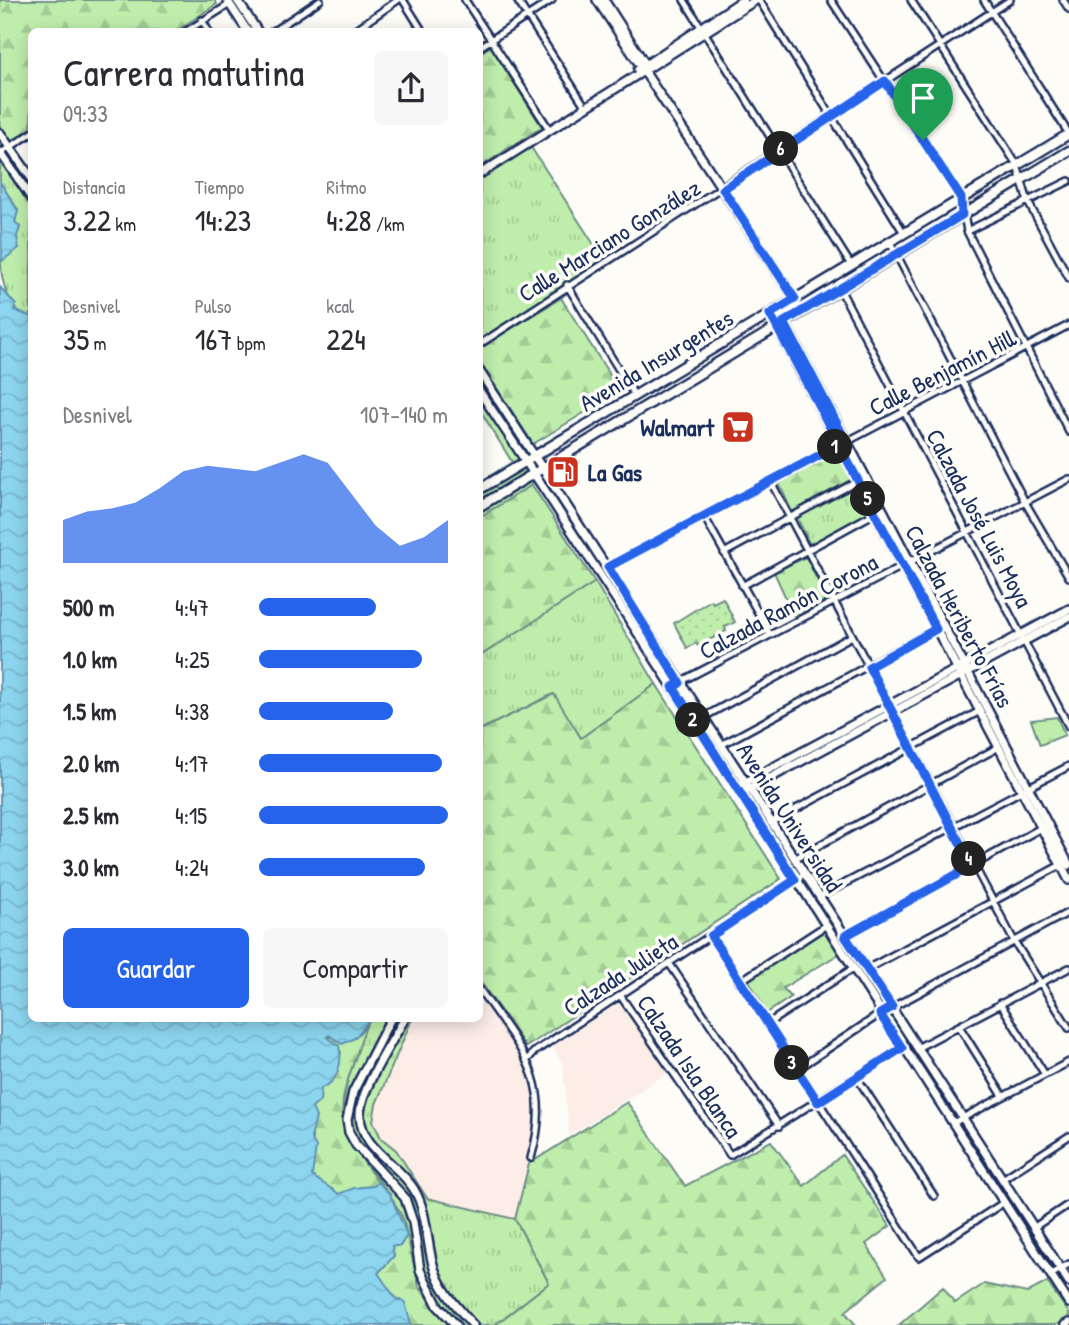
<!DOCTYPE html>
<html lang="es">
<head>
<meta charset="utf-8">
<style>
  body { margin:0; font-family:"Patrick Hand",sans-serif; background:#f7f7f7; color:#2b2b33; height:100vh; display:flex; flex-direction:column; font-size:26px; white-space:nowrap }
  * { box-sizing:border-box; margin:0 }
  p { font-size:23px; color:#7c7c81 }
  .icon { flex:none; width:38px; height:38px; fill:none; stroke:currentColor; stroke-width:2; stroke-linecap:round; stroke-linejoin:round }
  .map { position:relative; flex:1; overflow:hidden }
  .panel { position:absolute; left:28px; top:28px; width:455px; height:994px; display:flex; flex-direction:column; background:#fff; border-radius:10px; box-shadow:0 4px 18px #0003 }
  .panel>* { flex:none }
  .pin { position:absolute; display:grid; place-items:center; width:60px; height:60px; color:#fff; margin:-72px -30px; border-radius:50% 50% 50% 0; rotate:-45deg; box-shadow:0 0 7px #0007 }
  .pin .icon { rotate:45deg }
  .km { position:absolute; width:35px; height:35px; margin:-18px; border-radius:50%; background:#222; color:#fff; font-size:19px; line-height:35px; text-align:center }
  .round { display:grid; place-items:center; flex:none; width:74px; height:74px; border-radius:10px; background:#f7f7f7 }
  .head { display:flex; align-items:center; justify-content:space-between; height:119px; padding:0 35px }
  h1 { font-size:38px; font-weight:600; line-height:52px }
  .stats { display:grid; grid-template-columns:repeat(3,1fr); gap:10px; height:119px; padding:7px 35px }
  .stats div { display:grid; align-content:center }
  .stats b { font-size:30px; font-weight:600 }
  .stats small { font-size:19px; font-weight:400 }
  .stats p { font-size:19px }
  .chart { height:196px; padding:14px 35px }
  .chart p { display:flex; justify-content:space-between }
  .chart svg { width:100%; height:126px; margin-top:7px; fill:#2563eb; opacity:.7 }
  .action { display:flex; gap:14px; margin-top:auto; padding:14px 35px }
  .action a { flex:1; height:80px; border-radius:10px; background:#2563eb; color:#fff; font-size:28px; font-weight:600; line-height:80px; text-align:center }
  .action a+a { background:#f7f7f7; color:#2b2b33 }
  ul { padding:0 35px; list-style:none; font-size:23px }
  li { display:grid; grid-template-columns:112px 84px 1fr; align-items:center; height:52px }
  li i { height:18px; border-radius:9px; background:#2563eb }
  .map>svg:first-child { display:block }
  .built { fill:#fcede7 }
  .grass { fill:url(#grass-tufts); stroke:#6d8e85; stroke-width:2 }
  .forest { fill:url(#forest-firs); stroke:#6d8e85; stroke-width:2 }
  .park { fill:url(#park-dots); stroke:#6d8e85; stroke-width:2 }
  .water { fill:url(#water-waves); stroke:#5f93b5; stroke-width:2 }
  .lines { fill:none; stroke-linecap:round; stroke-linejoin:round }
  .street-casing { stroke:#1b2f5e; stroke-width:10 }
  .secondary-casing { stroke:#1b2f5e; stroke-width:12 }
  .primary-casing { stroke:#1b2f5e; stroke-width:13 }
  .street { stroke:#fdfcf7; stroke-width:5 }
  .secondary { stroke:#fdfcf7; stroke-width:7 }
  .primary { stroke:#fdfcf7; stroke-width:8 }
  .route-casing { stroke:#fff; stroke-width:14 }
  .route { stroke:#2563eb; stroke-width:9 }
  .labels { text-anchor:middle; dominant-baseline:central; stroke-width:7; stroke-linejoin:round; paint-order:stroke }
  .street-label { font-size:24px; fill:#1b2f5e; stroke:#fdfcf7 }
  .poi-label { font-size:24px; font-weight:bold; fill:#1b2f5e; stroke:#fdfcf7; text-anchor:end }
</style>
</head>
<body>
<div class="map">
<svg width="1069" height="1325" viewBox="0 0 1069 1325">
  <defs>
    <pattern id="grass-tufts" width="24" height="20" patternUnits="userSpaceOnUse" patternTransform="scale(1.75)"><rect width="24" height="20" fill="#bfeeac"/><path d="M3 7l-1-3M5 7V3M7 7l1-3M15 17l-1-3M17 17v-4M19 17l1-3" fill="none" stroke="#a4cc96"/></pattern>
    <pattern id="forest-firs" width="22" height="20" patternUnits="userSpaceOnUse" patternTransform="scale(1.75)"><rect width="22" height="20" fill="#bfeeac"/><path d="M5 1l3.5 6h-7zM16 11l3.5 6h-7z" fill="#a4cc96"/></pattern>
    <pattern id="park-dots" width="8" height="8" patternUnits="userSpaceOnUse" patternTransform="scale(1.75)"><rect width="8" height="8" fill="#bfeeac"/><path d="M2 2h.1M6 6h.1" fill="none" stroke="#a4cc96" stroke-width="1.8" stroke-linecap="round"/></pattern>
    <pattern id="water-waves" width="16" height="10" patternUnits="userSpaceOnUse" patternTransform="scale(1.75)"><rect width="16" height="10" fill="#8dd5ef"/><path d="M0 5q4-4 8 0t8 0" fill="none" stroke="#79b7cf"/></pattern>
  </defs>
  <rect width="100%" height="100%" fill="#fdfcf7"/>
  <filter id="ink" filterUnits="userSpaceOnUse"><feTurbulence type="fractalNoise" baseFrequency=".0143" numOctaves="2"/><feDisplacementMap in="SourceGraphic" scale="14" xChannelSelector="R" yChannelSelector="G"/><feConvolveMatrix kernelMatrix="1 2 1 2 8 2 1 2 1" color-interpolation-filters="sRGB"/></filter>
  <g filter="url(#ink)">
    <path class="built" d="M 480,995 L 518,1052 L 537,1092 L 536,1135 L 515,1219 L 427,1198 L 413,1173 L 377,1139 L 370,1119 L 393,1057 L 413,1019 L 480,1018 Z
      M 620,1002 L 669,1072 L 569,1136 L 563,1064 L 552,1046 Z"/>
    <path class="grass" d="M 0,130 L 31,172 L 31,317 C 10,317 0,278 1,260 C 6,249 16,240 20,227 L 15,222 L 18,210 L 0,182 Z
      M 525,138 L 604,260 L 561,298 L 480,348 L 480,167 Z
      M 480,362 L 533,444 L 532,485 L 480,517 L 480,482 L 512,462 L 480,410 Z
      M 857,483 L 872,510 L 810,545 L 795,513 Z
      M 595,582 L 659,689 L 655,685 L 581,738 L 553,694 L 480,730 L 480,656 Z
      M 370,1019 L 412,1019 L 376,1104 L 373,1121 L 381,1138 L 396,1150 L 427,1198 L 515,1219 L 549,1283 L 495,1325 L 451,1325 C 441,1313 427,1301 419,1288 C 407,1267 412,1237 401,1215 C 369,1148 321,1154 353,1064 C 359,1049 361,1032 370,1019 Z"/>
    <path class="forest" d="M 0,0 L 214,0 L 217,4 L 176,31 L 32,32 L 31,128 L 9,143 L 0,130 Z
      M 491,46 L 542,127 L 480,167 L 480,53 Z
      M 561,298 L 620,391 L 533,444 L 480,362 L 480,348 Z
      M 839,451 L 854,478 L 792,512 L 779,483 Z
      M 532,485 L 595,582 L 480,656 L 480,517 Z
      M 806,557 L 827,600 L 794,616 L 774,572 Z
      M 656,684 L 781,879 L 526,1047 L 480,981 L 480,730 L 554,694 L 581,738 Z
      M 1057,717 L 1065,735 L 1040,745 L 1031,720 Z
      M 825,929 L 839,954 L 783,988 L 791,997 L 767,1013 L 748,979 Z
      M 366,1025 C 342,1105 323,1109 378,1182 L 375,1186 L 361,1187 L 339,1194 L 312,1176 L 312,1108 L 321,1088 L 338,1065 L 341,1052 L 326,1037 L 355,1038 Z
      M 627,1102 L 685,1186 L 771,1141 L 804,1186 L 842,1155 L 890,1226 L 866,1244 L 887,1277 L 845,1312 L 856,1325 L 495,1325 L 549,1283 L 515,1219 L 529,1164 Z
      M 407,1235 L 419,1287 L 451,1325 L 411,1325 C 406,1299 387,1295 378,1273 L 394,1256 L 392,1246 L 400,1246 Z
      M 1047,1282 L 1069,1313 L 1069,1317 L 1056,1325 L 899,1325 L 943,1287 L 955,1303 L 984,1284 L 1027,1293 Z"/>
    <path class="park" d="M 723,598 L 735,622 L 725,627 L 726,631 L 698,646 L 696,643 L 687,648 L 674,623 L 711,600 L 713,603 Z"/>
    <path class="water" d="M 0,182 L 18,211 L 15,222 L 20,227 L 17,236 L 19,248 L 2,261 Z
      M 0,287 L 16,305 L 14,310 L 32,317 L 32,1018 L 370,1019 L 355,1038 L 342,1044 L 329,1035 L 327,1037 L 339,1046 C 343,1062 338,1083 321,1088 L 320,1101 L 312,1108 L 316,1117 L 311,1138 L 316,1147 L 312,1176 L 339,1194 L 354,1188 L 374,1186 L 378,1182 L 390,1194 L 407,1235 L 400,1246 L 392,1246 L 394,1256 L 378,1273 L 396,1299 L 405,1302 L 411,1325 L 0,1325 Z"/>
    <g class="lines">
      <defs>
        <path id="street" d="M 403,0 L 423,32
          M 465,0 L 549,129
          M 517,0 L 585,106
          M 684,0 L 851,265
          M 759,0 L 904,233
          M 831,0 L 961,198 L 967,231 L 1069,432
          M 911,0 L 1017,165 L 1028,202 L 1069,278
          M 984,0 L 1069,134
          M 1063,0 L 1069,9
          M 202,20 L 209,32
          M 185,32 L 230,4
          M 272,32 L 320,0
          M 352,32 L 398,0
          M 480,47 L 552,0
          M 1,153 L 32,133
          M 967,231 L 1069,181
          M 890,242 L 1025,502 L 1069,577
          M 567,285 L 635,396
          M 840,289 L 1069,727
          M 480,344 L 1010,0
          M 771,482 L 1014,941 L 1069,1028
          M 704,516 L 770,634
          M 724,553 L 858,481
          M 608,567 L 1069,325
          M 742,586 L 875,513
          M 678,683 L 1069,479
          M 702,718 L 852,636
          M 721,745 L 936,629
          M 770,823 L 980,711
          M 794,859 L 999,747
          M 819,897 L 1069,766
          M 711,936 L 919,1257 L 1003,1203
          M 845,936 L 1041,828
          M 669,963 L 779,1126
          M 867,969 L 1061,865
          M 739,982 L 825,926
          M 480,990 C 521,1049 554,1081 531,1158
          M 620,995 L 730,1155 L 902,1048
          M 1000,1003 L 1044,1073
          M 767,1024 L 852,969
          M 959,1026 L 1003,1096
          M 917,1048 L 1069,968
          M 528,1059 L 534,1052 L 804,874
          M 796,1070 L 880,1014 L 1069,912
          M 856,1076 L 934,1196
          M 953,1123 L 1069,1062
          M 1004,1178 L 1069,1136
          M 1033,1228 L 1069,1204
          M 1051,1274 L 1069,1264"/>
        <path id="secondary" d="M 227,0 L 248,32
          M 237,0 L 258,32
          M 597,0 L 795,299
          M 604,0 L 647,67
          M 638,70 L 743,0
          M 0,133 L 32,179
          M 0,152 L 32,199
          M 480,174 L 756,0
          M 778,310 L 1069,865
          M 770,314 L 1069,880
          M 480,372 L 1069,1282
          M 480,392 C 680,693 872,999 1069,1303
          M 742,784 L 1069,609
          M 744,792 L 1069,617
          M 391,1018 L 353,1092 L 347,1120 L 349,1132 L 356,1145 L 405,1198 L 413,1222 L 420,1270 L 438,1306 L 456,1325
          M 405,1018 C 392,1042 360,1090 360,1115 C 361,1150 399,1163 415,1191 C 428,1214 426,1243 434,1268 C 441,1290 458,1308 473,1325
          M 1065,1325 L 1069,1323"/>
        <path id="primary" d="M 480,489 L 1069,134
          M 480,506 L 1069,151"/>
      </defs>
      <use href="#street" class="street-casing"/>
      <use href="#secondary" class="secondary-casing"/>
      <use href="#primary" class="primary-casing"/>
      <use href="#street" class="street"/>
      <use href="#secondary" class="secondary"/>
      <use href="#primary" class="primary"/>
    </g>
  </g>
  <g class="lines" filter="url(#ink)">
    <defs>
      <path id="route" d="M 923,140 L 961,198 L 962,215 L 784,322 L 846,441 L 839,445 C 762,486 684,526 608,567 L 680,683 L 673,687 L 795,880 L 711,936 L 818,1102 L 902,1048 L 880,1014 L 892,1007 L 845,936 L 972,866 L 869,667 L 936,629 C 902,563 867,497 832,431 L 770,314 L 795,299 L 723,189 L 885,81 L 923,140"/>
    </defs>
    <use href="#route" class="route-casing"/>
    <use href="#route" class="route"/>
  </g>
  <defs>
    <symbol id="supermarket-square" viewBox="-11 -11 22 22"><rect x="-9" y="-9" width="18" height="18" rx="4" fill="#c8321e" stroke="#fdfcf7"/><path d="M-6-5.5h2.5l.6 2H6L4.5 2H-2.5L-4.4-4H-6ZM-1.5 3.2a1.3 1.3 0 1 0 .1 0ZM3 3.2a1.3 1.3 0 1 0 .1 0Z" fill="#fff"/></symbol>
    <symbol id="fuel-square" viewBox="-11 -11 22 22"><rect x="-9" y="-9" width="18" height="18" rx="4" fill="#c8321e" stroke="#fdfcf7"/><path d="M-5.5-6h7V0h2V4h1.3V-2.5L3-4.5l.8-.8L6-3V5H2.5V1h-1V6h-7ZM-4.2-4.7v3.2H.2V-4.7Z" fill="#fff"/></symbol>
  </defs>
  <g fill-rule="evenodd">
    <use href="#supermarket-square" x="719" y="408" width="38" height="38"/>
    <use href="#fuel-square" x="544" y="453" width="38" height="38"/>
  </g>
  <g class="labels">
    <g class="street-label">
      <text transform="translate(609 240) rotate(-32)">Calle Marciano González</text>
      <text transform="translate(656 360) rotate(-31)">Avenida Insurgentes</text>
      <text transform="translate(942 372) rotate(-27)">Calle Benjamín Hill</text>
      <text transform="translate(980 518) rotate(62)">Calzada José Luis Moya</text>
      <text transform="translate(788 606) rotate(-28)">Calzada Ramón Corona</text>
      <text transform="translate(960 616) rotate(62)">Calzada Heriberto Frías</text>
      <text transform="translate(790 817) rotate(57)">Avenida Universidad</text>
      <text transform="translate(620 974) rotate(-33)">Calzada Julieta</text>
      <text transform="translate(690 1066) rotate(56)">Calzada Isla Blanca</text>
    </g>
    <g class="poi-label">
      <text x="714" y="427">Walmart</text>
      <text x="588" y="472" text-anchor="start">La Gas</text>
    </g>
  </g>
</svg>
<div class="pin" style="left:923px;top:140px;background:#1e9e55"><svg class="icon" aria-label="arrive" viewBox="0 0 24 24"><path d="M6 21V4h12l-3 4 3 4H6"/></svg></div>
<b class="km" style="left:835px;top:447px">1</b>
<b class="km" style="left:693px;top:720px">2</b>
<b class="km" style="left:792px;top:1063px">3</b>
<b class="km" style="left:969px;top:859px">4</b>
<b class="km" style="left:868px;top:499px">5</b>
<b class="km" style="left:781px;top:149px">6</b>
<section class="panel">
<div class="head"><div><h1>Carrera matutina</h1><p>09:33</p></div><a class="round"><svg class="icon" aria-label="share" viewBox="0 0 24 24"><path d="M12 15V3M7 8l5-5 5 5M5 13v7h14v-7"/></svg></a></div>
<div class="stats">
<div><p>Distancia</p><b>3.22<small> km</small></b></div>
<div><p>Tiempo</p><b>14:23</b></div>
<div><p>Ritmo</p><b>4:28<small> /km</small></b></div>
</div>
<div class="stats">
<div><p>Desnivel</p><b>35<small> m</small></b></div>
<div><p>Pulso</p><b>167<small> bpm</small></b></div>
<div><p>kcal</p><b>224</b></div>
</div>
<div class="chart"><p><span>Desnivel</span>107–140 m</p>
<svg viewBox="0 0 160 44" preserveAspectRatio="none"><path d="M0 44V29L10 26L20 25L30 23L40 18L50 12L60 10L70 11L80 12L90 9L100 6L110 9L120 20L130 31L140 38L150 35L160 29V44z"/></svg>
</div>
<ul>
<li><b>500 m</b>4:47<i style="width:62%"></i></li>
<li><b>1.0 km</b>4:25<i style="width:86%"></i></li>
<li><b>1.5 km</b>4:38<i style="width:71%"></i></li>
<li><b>2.0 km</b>4:17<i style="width:97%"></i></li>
<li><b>2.5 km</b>4:15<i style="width:100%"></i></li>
<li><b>3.0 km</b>4:24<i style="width:88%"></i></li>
</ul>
<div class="action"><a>Guardar</a><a>Compartir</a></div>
</section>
</div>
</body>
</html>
